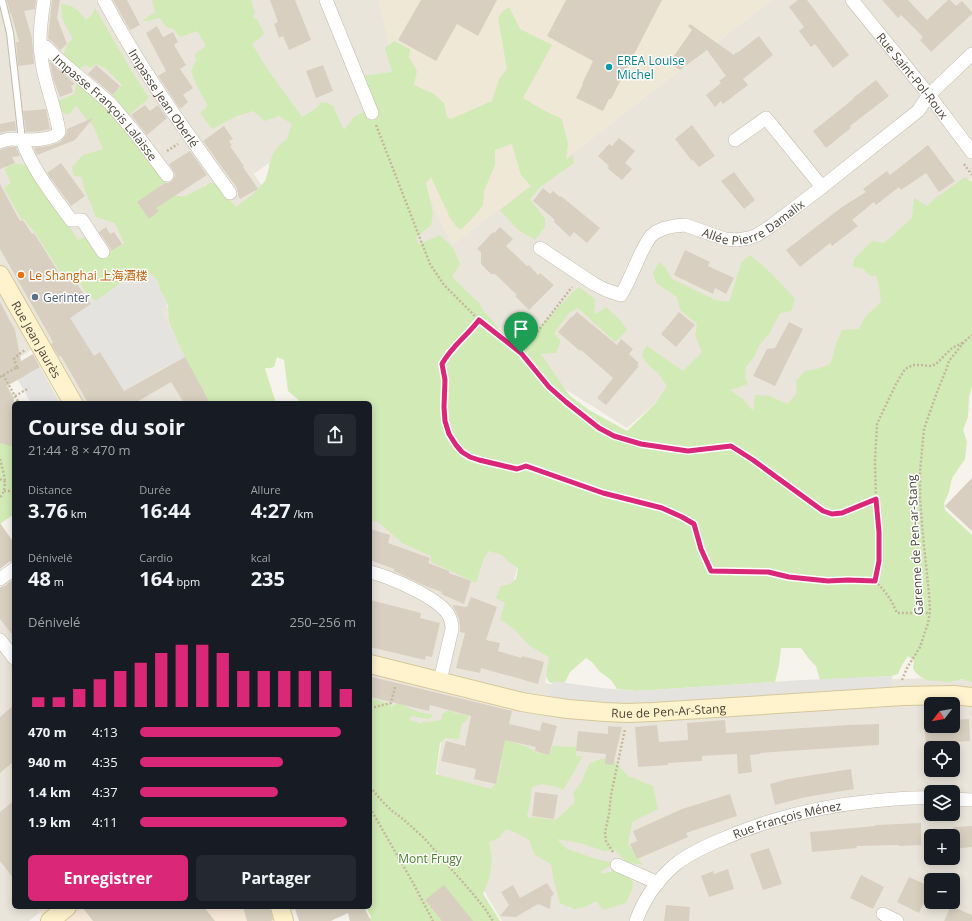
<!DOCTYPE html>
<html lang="fr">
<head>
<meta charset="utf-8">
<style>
  body { margin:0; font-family:"Open Sans","Noto Sans SC",sans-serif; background:#242831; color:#f1f3f6; height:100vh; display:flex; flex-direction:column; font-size:15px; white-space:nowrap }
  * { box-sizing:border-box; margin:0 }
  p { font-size:13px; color:#9ea1a6 }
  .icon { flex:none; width:22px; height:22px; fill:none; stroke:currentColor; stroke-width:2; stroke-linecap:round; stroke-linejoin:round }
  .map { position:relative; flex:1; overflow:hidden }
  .details { position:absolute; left:12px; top:401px; width:360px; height:508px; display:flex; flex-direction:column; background:#171b24; border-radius:6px; box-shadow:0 2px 10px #0003 }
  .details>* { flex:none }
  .needle { width:26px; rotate:239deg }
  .controls { position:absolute; left:924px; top:697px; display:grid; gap:8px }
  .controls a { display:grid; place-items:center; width:36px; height:36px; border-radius:6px; background:#171b24; box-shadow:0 2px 10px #0003; font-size:20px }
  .pin { position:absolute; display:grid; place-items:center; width:34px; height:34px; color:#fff; margin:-41px -17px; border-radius:50% 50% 50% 0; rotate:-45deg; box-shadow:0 0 4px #0007 }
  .pin .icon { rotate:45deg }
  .round { display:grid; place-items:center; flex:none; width:42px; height:42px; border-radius:6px; background:#242831 }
  .summary { display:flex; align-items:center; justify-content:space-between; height:68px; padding:0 16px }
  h1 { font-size:22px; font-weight:700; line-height:30px }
  .stats { display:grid; grid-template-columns:repeat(3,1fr); gap:6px; height:68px; padding:4px 16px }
  .stats div { display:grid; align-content:center }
  .stats b { font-size:20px; font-weight:700 }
  .stats small { font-size:11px; font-weight:400 }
  .stats p { font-size:11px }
  .chart { height:112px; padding:8px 16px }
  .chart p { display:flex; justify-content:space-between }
  .chart svg { width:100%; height:72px; margin-top:4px; stroke:#db2777; stroke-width:6 }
  .action { display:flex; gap:8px; margin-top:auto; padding:8px 16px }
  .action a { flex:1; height:46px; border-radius:6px; background:#db2777; color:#fff; font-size:16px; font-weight:700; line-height:46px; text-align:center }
  .action a+a { background:#242831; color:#f1f3f6 }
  ul { padding:0 16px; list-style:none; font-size:13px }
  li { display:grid; grid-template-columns:64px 48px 1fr; align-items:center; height:30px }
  li i { height:10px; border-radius:5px; background:#db2777 }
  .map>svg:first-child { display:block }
  .residential { fill:#eae5da; fill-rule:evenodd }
  .commercial { fill:#f7ead8 }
  .education { fill:#efe8d6 }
  .green { fill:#d2eab5 }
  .parking { fill:#e5e3e0 }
  .building { fill:#d8cfc1 }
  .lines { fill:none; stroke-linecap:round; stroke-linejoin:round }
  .lane-casing { stroke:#c2bbae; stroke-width:8 }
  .street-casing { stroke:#c2bbae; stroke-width:14 }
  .secondary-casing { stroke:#d6c79b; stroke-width:20 }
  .path { stroke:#c4b79f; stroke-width:2.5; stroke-dasharray:2 2; stroke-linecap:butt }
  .lane { stroke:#fff; stroke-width:6 }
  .street { stroke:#fff; stroke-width:13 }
  .secondary { stroke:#fff3cd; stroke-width:18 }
  .route-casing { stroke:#fff; stroke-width:8 }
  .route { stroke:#db2777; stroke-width:5 }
  .culture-dot { fill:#0f9aa8; stroke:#fff; stroke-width:1.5 }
  .food-dot { fill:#e8710a; stroke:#fff; stroke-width:1.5 }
  .service-dot { fill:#5c6f8a; stroke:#fff; stroke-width:1.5 }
  .labels { text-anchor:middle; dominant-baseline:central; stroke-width:3; stroke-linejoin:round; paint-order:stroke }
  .culture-label { font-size:12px; fill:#0d838f; stroke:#fff; text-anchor:start }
  .street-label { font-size:12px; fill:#4b4439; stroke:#fff }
  .food-label { font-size:12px; fill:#c56008; stroke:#fff; text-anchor:start }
  .service-label { font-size:12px; fill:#4e5e75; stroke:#fff; text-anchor:start }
  .park-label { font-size:12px; fill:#4a7f2a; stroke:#fff }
</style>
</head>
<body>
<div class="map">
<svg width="972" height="921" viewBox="0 0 972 921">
  <rect width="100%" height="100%" fill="#f6f3ec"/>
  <path class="residential" d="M 0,0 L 379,0 L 406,118 L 416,153 L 430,197 L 445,230 L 453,244 L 772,0 L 972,0 L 972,178 L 871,265 L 925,327 L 833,494 L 674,387 L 627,428 L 565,389 L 406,242 L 294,144 L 254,174 L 278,209 L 244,235 L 206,184 L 128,247 L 154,271 L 185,354 L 213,403 L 84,403 L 48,339 L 0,370 Z
    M 370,504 L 512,540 L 517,568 L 507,606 L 557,628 L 545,683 L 618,694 L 798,683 L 927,678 L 972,680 L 972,921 L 502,921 L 479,882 L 464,811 L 437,772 L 443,732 L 370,714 ZM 931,704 L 953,704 L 953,726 L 931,726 ZM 931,748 L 953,748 L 953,770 L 931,770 ZM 931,792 L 953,792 L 953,814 L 931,814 ZM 931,836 L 953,836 L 953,858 L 931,858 ZM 931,880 L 953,880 L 953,902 L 931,902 Z
    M 14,578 L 14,907 L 36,907 L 40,912 L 29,921 L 0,921 L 0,588 Z"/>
  <path class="commercial" d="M 36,907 L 270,907 L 274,921 L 47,921 Z"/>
  <path class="education" d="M 379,0 L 772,0 L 453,244 L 445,230 L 430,197 L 416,153 L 406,118 Z"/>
  <path class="green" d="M 152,0 L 251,0 L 255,12 L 253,17 L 257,19 L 264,33 L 262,36 L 252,44 L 268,70 L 302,117 C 308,113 317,109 320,103 L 326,102 L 333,106 L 344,130 L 355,116 L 370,109 L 362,76 L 392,72 L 385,48 L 394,41 L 410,49 L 409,57 L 417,71 L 414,85 L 434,94 L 444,103 L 447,117 L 451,119 L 492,101 L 499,79 L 507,69 L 498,18 L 502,12 L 509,7 L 520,29 L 552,45 L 523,98 L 543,110 L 562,119 L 568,144 L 566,160 L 573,154 L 574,163 L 539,188 L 530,199 L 545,219 L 545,227 L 535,240 L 518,230 L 508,219 L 500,210 L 531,186 L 521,175 L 512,144 L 495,150 L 495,165 L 484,191 L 483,205 L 477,213 L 461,230 L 456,226 L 450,218 L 431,177 L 426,183 L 433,213 L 431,225 L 416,238 L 419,244 L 440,235 L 453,248 L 460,264 L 452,277 L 479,303 L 483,310 L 503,333 L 518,336 L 525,333 L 533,334 L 572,293 L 579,287 L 595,299 L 595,305 L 594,311 L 596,314 L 606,307 L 620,320 L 627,330 L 615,342 L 578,308 L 569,313 L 554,333 L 561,341 L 556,353 L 541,354 L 569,395 L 589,410 L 627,431 L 656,403 L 667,386 L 657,372 L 649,366 L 642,356 L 644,349 L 647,346 L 683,371 L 702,352 L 695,336 L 697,324 L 680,310 L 677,297 L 656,283 L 653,273 L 659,262 L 665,267 L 672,279 L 716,300 L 729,302 L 741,263 L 750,255 C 767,268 781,283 795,299 L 791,311 L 780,313 L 769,334 L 760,344 L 754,357 L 746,367 L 745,377 L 748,384 L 730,390 L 743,399 L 753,411 L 755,395 L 769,396 L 788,404 L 797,392 L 796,381 L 805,371 L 817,369 L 830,364 L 833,356 L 836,344 L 842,330 L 859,329 L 865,317 L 881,302 L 879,286 L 876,276 L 870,276 L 862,268 L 853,267 L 854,259 L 872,241 L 884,243 L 912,218 L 914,198 L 927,206 L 933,200 L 965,177 L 972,182 L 972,386 L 969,397 L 968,417 L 963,430 L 967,442 L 965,459 L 952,478 L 949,492 L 944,503 L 945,510 L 972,535 L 972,682 L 962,679 L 950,682 L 927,680 L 921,677 L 915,672 L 913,668 L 914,661 L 908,656 L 902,665 L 898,674 L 892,676 L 820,680 L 816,666 L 809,659 L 801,648 L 781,648 L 779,665 L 775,682 L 636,691 L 617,689 L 611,680 L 599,671 L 592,662 L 586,658 L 570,672 L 565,682 L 558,685 L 549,682 L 546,676 L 549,657 L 530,646 L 514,629 L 500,619 L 505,603 L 496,598 L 501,586 L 510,584 L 516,579 L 518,568 L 509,562 L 502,555 L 489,551 L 484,558 L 476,583 L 431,562 L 431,556 L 402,543 L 377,521 L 370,520 L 370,403 L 302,403 L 288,391 L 284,360 L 277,357 L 274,367 L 270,368 L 265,368 L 267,375 L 276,403 L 209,403 L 182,353 L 175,335 L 169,322 L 168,305 L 160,289 L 157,280 L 152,275 L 137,282 L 128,278 L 96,301 C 88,296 80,287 79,277 L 74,278 L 63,277 L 34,231 L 28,225 L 24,219 L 21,219 L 4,188 L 11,183 L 5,169 C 18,158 29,166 38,177 L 78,240 L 87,236 L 103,256 L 124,243 L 115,223 L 96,217 L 84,188 L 82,177 L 74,176 L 72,167 L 83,155 L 103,149 L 93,125 L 87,120 L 76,105 L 70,114 L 65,114 L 61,110 L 58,101 L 74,94 L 77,83 L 107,102 L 122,85 L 105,68 L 96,64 L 91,68 L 85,65 L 79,70 L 62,58 L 68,43 L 73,39 L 62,18 L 61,4 C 74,5 78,10 86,20 L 92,15 L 95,8 L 134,75 L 149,98 L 128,116 L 128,132 L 176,196 L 186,196 L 210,183 L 216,183 L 236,207 L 253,194 L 265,181 L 269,168 L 269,165 L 273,154 L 278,146 L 287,139 L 292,124 L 279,116 L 265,121 L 253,111 L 237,116 L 212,129 L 200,113 L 206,108 L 207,104 C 200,92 195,84 191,71 L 196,60 L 195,54 L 206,46 L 197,31 L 180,37 L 174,29 L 166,27 L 160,18 L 146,21 L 142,21 L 155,12 Z
    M 0,441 L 14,447 L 14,514 L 0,524 Z
    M 370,698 L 391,704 L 391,707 L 402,701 L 403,705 C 412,709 421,714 431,714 L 433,717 L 428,719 L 411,716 L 409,720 L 422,724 L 423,721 C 431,723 433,721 441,720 L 442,714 L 449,710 L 455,713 L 469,716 L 466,721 L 462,723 L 459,739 L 445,738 L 440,743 L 436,774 L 491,789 L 496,783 L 502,761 L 494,758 L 501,733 L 508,735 L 509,741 L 528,747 L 535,752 L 549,755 L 553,746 L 576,747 L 576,756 L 582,756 L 575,770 L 563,790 L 557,787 L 542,784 L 532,787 L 530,803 L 527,816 L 530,819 L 532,817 L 556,820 L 575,802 L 573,793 L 581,783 L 589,764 L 601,759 L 612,758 L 628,776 L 653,786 L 658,809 L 632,822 L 628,844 L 643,865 L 626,862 L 615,850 L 604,851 L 580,843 L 557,839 L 567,849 L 596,859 L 610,862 L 610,866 L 601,871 L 602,874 L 614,871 L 630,878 L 633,882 L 632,889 L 626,903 L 603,910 L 596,901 L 585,907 L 574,909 L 560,903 L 554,882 L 551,864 L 535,855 L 529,840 L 517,833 L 506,829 L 499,838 L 489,842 L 492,860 L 489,879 L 483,894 L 500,921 L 368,921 L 371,917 L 366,907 L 370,907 Z"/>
  <path class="parking" d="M 152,274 L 168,305 L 160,309 L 185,357 L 163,368 L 159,368 L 124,391 L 100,352 L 94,356 L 70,318 L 91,304 L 128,278 L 137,282 Z
    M 23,367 L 28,374 L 40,367 L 60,403 L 31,403 L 14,373 Z
    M 892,676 L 893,688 L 641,703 L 628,704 L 583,700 L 549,699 L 553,681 L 602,688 L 636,691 L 802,680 Z"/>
  <path class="building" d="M 7,0 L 36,0 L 35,9 L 24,11 L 32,38 L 34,64 L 18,66 L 16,42 L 19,42 L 11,13 L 10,13 Z
    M 52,0 L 60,0 L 57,18 L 67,44 L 60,50 L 52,41 L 48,39 Z
    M 113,0 L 127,0 L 140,25 L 130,30 Z
    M 270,0 L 295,0 L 311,40 L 289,50 L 283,36 L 279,38 L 274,24 L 278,22 Z
    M 421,0 L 497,0 L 478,36 L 457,24 L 436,61 L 398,40 Z
    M 566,0 L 662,0 L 611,99 L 609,99 L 603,111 L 576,98 L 583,84 L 582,84 L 593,61 L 547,36 Z
    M 798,0 L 807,0 L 849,55 L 833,68 L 815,44 L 811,47 L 799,31 L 804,27 L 789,7 Z
    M 882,0 L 908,0 L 927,20 L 948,0 L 950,0 L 956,6 L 962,1 L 972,12 L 972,14 L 931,52 L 920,40 L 923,37 L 901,15 L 898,18 Z
    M 690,24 L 734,55 L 736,52 L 737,53 L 759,36 L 773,55 L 743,79 L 748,85 L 723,104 L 721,101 L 715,107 L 706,95 L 721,83 L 719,81 L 726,76 L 707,50 L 680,70 L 669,63 L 692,30 L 688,26 Z
    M 157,26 L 163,37 L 173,32 L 178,42 L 174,45 L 186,65 L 180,69 L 193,88 L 183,95 L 188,102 L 180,109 L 159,77 L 158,76 L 166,71 L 146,33 Z
    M 50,62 L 75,84 L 71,86 L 73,92 L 60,97 L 53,78 Z
    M 96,65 L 120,86 L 113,95 L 88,74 Z
    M 323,65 L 333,91 L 316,98 L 306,71 Z
    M 876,80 L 889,96 L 850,126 L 851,128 L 826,148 L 813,131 L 846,105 L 854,98 L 853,98 Z
    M 145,105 L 150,111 L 158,105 L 167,118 L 147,135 L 131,115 Z
    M 46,109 L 50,129 L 41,131 L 26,132 L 23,111 L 35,110 L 36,110 Z
    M 93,118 L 75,140 L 37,155 L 34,148 L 49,146 L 60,142 L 66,135 L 67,129 Z
    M 15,121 L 16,131 L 8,131 L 0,133 L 0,124 Z
    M 692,125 L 715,156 L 699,167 L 693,160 L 692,161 L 675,139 Z
    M 224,126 L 233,139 L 229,141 L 232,145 L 230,146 L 244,166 L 243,167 L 258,189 L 240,199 L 238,195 L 238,192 L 237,188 L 203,141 Z
    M 619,138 L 635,151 L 625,163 L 632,169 L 622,180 L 607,168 L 609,166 L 598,156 L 609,144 L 612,146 Z
    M 928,145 L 955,181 L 939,192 L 926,173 L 901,190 L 899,187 L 876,205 L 874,202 L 852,220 L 858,226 L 832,246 L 830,243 L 800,267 L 786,250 L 842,207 L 866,192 L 863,189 L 887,171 L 890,175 Z
    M 9,147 L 16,147 L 20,156 L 12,157 L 15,163 L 0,169 L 0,150 Z
    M 190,151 L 207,175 L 156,208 L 159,211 L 149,219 L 137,202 L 165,183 L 168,183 L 172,181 L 174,178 L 175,174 L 169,164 Z
    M 61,163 L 85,196 L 71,206 L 47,173 Z
    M 734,172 L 755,200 L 744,209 L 721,181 Z
    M 0,184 L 20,221 L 23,220 L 32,234 L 34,233 L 64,281 L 68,279 L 72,283 L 75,281 L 91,304 L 70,318 L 94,356 L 100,352 L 124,391 L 185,357 L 210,403 L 184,403 L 171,382 L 135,403 L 88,403 L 61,356 L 59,357 L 51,344 L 53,342 L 0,249 Z
    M 543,188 L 550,194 L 553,191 L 560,197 L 561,196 L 600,228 L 587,243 L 574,232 L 570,237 L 554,222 L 555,220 L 533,201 Z
    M 106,227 L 110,234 L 114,232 L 122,244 L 111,251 L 110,248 L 99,232 Z
    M 500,227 L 513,239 L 506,246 L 527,266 L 529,265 L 538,275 L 540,273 L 554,285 L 529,310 L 515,296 L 517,295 L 495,274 L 491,274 L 481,264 L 481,252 L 477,249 L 493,232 L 494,233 Z
    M 685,250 L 710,262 L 708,266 L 734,278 L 726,294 L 715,288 L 713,294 L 674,275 Z
    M 0,302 L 15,330 L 21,361 L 33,354 L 40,367 L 7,386 L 14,398 L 14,447 L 0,443 Z
    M 577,312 L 617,345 L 621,339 L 633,349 L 629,354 L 639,363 L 637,365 L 639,366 L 606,405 L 597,398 L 613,378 L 581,350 L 580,351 L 558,332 L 571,317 L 572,317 Z
    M 679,312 L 695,325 L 676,347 L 661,334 Z
    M 789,322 L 803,329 L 775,386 L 753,376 L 767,349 L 775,348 Z
    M 972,478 L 972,531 L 945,506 Z
    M 0,523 L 14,543 L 14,561 L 9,562 L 0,569 Z
    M 370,529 L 390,535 L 388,543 L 430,558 L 428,563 L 449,571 L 449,573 L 471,581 L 464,604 L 441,594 L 442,592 L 423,585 L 394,571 L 394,569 L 370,560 Z
    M 14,579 L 14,637 L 0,619 L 0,587 L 5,586 Z
    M 471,597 L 497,607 L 486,640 L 500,643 L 498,651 L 522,658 L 522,656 L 544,662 L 538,684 L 481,668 L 480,673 L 456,668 L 465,633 L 460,632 L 460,626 L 459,619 L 456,612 L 453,607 L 453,605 L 467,607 Z
    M 370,600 L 421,613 L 420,618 L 440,623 L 432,657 L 426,656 L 425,660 L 370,647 Z
    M 372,677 L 512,711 L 509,724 L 540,731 L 542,722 L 557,726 L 549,755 L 535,751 L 536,747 L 505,740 L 496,784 L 474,779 L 476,769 L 441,761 L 446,741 L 465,746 L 471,716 L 430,705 L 429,711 L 370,697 L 370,687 Z
    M 14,705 L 14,761 L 0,773 L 0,717 Z
    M 969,719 L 970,741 L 926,744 L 924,722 L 931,722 L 931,726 L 953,726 L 953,720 Z
    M 725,720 L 726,733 L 848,725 L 879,724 L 879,745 L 760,753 L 760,754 L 750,755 L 752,772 L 738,774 L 737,754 L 702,756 L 702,761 L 668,763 L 668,765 L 638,767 L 635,727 L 657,725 L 659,742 L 688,740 L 687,723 Z
    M 608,726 L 622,727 L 613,765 L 605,764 L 606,754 L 576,751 L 578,731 L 608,734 Z
    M 851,769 L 854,789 L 806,797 L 775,805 L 770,784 L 788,779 Z
    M 535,792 L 558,795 L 554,819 L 532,816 Z
    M 730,794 L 737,816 L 686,833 L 688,837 L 637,859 L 630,844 L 637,841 L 633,831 L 682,809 Z
    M 14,801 L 14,879 L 0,861 L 0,812 Z
    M 921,823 L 921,845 L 899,846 L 899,845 L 856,846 L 857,848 L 812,852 L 810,832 L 875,826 L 875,825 Z
    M 972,826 L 972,847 L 953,849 L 953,827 Z
    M 769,848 L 782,884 L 763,890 L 750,854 Z
    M 728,869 L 734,889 L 709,897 L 701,876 L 713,871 L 714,874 Z
    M 861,875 L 884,887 L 873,909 L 850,898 Z
    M 909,877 L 931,887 L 919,913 L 897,902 Z
    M 547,883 L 554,894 L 551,897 L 550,909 L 538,904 L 516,917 L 500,916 L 509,905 L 501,892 L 513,885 L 520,898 Z
    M 444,885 L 473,921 L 442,921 L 425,900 Z
    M 666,905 L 690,907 L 689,921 L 664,921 Z
    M 951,906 L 972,915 L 972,921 L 944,921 Z
    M 82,907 L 204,907 L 215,921 L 93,921 Z
    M 243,907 L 270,907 L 273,920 L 271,921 L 247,921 Z
    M 291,907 L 364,907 L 371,921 L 350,921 L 348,913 L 331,921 L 299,921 L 295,909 L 292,910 Z"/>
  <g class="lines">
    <defs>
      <path id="lane" d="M 2,0 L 10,33 L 22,140"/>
      <g id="street">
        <path id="s1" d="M 104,0 C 140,69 185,130 230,193"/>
        <path d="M 326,0 L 372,113"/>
        <path id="s2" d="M 852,0 L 929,95 L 972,152"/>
        <path id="s3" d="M 40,46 L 46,47 L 58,59 L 110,103 L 137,135 L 167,175"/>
        <path d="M 22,140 C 32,169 53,195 71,220 L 82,220 L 103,252"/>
        <path d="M 735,140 L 766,118 L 822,187"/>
        <path d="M 0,142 C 4,140 8,139 13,139 C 16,139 19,140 22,140 C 31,140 54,140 59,132 C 56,108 45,86 42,62 C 38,41 41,21 44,0"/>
        <path id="s4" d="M 540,248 L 594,284 L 606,290 L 621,295 L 627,284 L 641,253 L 647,242 L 651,236 L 656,232 L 665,228 L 675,226 L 685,225 L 725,239 L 737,240 L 749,238 L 757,235 L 771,226 L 822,187 L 918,111 L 929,95 L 972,54"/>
        <path d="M 370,572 C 390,577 437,597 448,614 C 451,619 452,623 452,629 L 440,681"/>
        <path d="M 0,579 L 14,569"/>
        <path d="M 0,640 L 14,658"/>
        <path d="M 953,799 L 972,800"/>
        <path d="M 617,865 L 658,883"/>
        <path d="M 883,914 L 897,921"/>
        <path id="s5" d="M 636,921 C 644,899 658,879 676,864 C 687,855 700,849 713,843 C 764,820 818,806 873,801 C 893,799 912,797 931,798"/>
      </g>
      <g id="secondary">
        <path id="s6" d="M 0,275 L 73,403"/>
        <path id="s7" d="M 370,664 L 522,702 L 534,704 L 568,709 L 605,712 L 627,713 L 653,712 L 903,696 L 954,695 L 972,697"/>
        <path d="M 280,907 L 284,921"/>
        <path d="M 50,921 L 67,907"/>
      </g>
    </defs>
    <use href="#lane" class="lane-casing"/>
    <use href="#street" class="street-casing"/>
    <use href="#secondary" class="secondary-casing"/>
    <path class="path" d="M 376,125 L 430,264 L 444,285 L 479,320 L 521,353 L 572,287
      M 167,151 L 178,144
      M 964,164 L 972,175
      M 479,320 C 467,336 451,347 442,364 L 445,380 L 443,407 L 445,421 L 449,434 L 456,445 L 462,452 L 470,457 L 479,460 L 517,469 L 526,466 L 603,493 L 661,508 L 682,517 L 694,524 L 701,549 L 711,571 L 768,572 L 789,577 L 828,581 L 848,580 L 875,581 L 879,561 L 879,532 L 876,499 L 875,460 L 877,424 L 896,384 L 905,369 L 913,365 L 920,365 L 931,366 L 936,364 L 952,348 L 964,342
      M 521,353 L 549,387 L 566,402 L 599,428 L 614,436 L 641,444 L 688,451 L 731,446 L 753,460 L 823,511 L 832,514 L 841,513 L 876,499
      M 17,367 L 14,359 L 18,355 L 25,350
      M 3,375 L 19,403
      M 0,377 L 17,367 L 19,370
      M 15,396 L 29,388
      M 37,403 L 38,402
      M 0,459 L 4,475 L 5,482
      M 0,479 L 5,482 L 4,491 L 0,498
      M 4,491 L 9,491 L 14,492
      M 875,581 C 886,592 891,599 897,613 L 929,613
      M 902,680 L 907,668 L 920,647 L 928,623 L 930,611 L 929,593 L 923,536 L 920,498 L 920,472 L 924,429 L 937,392 L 946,370 L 949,361 L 964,342 L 972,335
      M 370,707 L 375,707 L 391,703 L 395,687
      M 370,787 L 382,801 L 391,810 L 403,819 L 424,838 L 474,895 L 485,909 L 493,921
      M 370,808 L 412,881 L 433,921
      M 613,852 L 606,841 L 605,832 L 609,814 L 611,795 L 625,729"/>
    <use href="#lane" class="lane"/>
    <use href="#street" class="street"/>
    <use href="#secondary" class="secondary"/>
  </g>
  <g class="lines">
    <defs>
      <path id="route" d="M 479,320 L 521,353 L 549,387 L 566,402 L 599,428 L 614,436 L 641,444 L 688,451 L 731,446 L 753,460 L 823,511 L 832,514 L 842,513 L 876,499 L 879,532 L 879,561 L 875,581 L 848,580 L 828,581 L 789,577 L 768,572 L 711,571 L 701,549 L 694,524 L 682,517 L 662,508 L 603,493 L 526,466 L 517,469 L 479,460 L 470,457 L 462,452 L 456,445 L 449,434 L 445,421 L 444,407 L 445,380 L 442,364 C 451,347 467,336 479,320 Z"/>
    </defs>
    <use href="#route" class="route-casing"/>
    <use href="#route" class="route"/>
  </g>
  <circle class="culture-dot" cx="609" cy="67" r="4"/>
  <circle class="food-dot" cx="21" cy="275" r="4"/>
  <circle class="service-dot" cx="35" cy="297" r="4"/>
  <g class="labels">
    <g class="culture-label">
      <text x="617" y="60">EREA Louise<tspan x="617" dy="14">Michel</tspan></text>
    </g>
    <g class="street-label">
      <text stroke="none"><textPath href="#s2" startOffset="97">Rue Saint-Pol-Roux</textPath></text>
      <text stroke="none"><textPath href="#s1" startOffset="115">Impasse Jean Oberlé</textPath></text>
      <text stroke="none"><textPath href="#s3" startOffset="91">Impasse François Lalaisse</textPath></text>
      <text stroke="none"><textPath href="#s4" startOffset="272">Allée Pierre Damalix</textPath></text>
      <text stroke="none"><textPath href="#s6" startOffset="74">Rue Jean Jaurès</textPath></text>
      <text transform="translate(915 545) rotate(-93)">Garenne de Pen-ar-Stang</text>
      <text stroke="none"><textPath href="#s7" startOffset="304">Rue de Pen-Ar-Stang</textPath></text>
      <text stroke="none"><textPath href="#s5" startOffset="191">Rue François Ménez</textPath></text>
    </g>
    <g class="food-label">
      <text x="29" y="275">Le Shanghai 上海酒楼</text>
    </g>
    <g class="service-label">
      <text x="43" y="297">Gerinter</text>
    </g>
    <g class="park-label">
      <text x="430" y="858">Mont Frugy</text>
    </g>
  </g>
</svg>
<div class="controls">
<a><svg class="needle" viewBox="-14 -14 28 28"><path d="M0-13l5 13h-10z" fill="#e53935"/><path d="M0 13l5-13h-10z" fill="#9ea1a6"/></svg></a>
<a><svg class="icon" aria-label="locate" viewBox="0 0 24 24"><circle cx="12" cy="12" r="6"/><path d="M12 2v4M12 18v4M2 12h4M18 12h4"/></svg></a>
<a><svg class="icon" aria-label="layers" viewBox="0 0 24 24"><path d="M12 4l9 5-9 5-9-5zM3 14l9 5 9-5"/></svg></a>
<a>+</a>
<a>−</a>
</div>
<div class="pin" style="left:521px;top:353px;background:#1e9e55"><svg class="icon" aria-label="arrive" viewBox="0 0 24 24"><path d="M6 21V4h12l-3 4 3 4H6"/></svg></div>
<section class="details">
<div class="summary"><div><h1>Course du soir</h1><p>21:44 · 8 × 470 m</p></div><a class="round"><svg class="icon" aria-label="share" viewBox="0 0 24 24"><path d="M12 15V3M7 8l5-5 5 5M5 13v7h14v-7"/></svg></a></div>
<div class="stats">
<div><p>Distance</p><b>3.76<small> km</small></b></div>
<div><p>Durée</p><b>16:44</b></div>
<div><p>Allure</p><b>4:27<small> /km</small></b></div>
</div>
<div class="stats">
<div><p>Dénivelé</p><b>48<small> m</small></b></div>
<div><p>Cardio</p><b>164<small> bpm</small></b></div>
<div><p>kcal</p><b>235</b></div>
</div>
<div class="chart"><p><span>Dénivelé</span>250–256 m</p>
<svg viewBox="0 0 160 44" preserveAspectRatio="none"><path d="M5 44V38M15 44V38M25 44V33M35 44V27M45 44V22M55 44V17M65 44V11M75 44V6M85 44V6M95 44V11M105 44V22M115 44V22M125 44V22M135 44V22M145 44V22M155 44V33"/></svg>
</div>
<ul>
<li><b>470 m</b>4:13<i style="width:93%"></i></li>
<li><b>940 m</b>4:35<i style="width:66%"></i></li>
<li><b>1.4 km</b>4:37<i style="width:64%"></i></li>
<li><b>1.9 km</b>4:11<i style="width:96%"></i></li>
</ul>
<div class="action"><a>Enregistrer</a><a>Partager</a></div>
</section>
</div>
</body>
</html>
